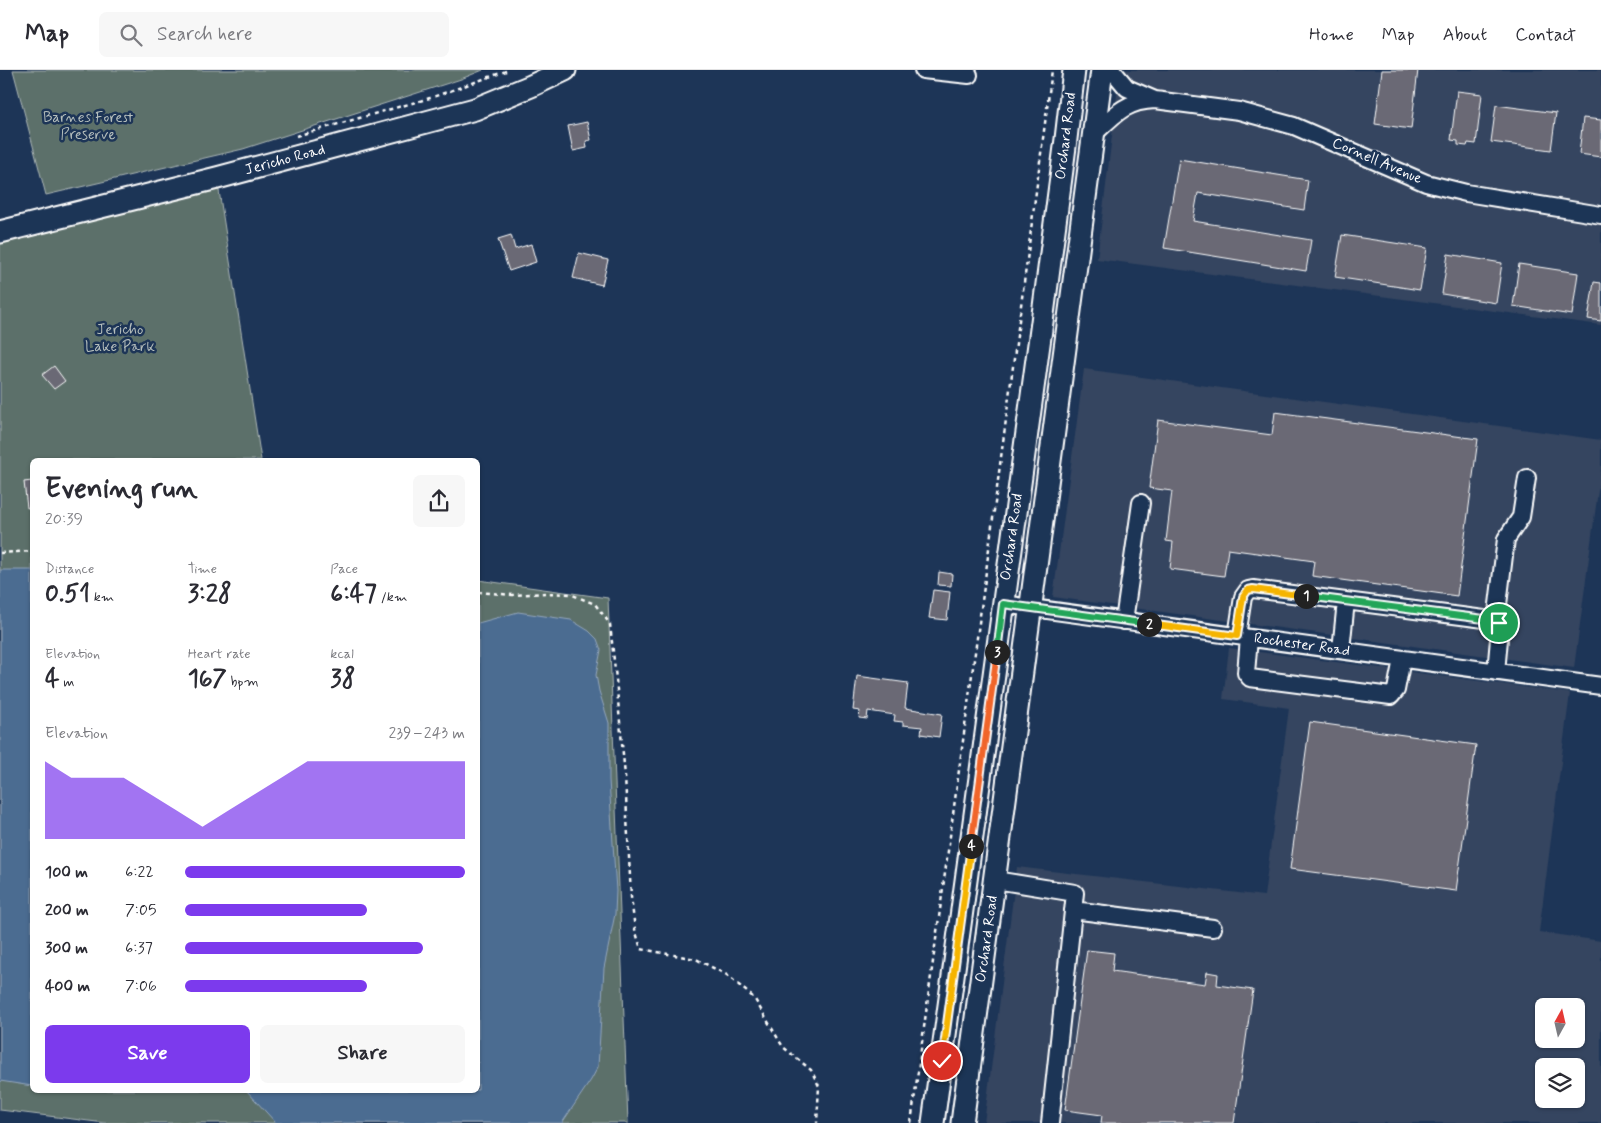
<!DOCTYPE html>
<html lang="en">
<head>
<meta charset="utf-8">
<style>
  body { margin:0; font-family:Mynerve,sans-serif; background:#f7f7f7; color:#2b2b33; height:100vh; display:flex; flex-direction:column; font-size:19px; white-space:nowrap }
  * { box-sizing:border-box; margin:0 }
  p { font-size:16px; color:#7c7c81 }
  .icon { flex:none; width:28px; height:28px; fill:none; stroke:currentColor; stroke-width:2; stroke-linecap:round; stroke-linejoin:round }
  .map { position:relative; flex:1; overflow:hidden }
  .panel { position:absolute; left:30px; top:388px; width:450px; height:635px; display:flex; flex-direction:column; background:#fff; border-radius:8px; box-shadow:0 1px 4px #0004 }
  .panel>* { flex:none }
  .needle { width:32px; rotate:8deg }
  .controls { position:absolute; left:1535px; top:928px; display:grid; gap:10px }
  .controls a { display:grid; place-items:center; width:50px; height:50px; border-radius:8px; background:#fff; box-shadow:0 1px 4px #0004; font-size:25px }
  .pin { position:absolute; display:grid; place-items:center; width:42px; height:42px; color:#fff; margin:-21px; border:2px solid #fff; border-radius:50%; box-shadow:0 1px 5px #0007 }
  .km { position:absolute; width:25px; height:25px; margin:-12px; border-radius:50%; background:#222; color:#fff; font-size:14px; line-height:25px; text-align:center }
  .round { display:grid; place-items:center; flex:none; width:52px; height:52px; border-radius:8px; background:#f7f7f7 }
  .head { display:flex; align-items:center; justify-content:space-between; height:85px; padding:0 15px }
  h1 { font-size:28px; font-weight:700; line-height:38px }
  .metrics { display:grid; grid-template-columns:repeat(3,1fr); gap:8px; height:85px; padding:5px 15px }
  .metrics div { display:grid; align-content:center }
  .metrics b { font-size:25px; font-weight:700 }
  .metrics small { font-size:14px; font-weight:400 }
  .metrics p { font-size:14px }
  .chart { height:140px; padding:10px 15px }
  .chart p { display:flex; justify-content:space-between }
  .chart svg { width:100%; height:90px; margin-top:5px; fill:#7c3aed; opacity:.7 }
  .action { display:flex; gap:10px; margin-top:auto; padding:10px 15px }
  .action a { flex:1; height:58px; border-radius:8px; background:#7c3aed; color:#fff; font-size:20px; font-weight:700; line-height:58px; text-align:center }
  .action a+a { background:#f7f7f7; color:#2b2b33 }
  ul { padding:0 15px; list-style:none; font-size:16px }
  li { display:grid; grid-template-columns:80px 60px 1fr; align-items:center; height:38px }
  li i { height:12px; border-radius:6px; background:#7c3aed }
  header { display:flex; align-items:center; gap:30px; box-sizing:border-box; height:70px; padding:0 25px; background:#fff; border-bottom:1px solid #e1e1e2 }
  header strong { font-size:24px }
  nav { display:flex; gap:28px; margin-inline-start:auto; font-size:18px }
  .search { width:350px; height:45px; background:#f7f7f7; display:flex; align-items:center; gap:12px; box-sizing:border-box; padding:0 18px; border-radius:8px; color:#7c7c81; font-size:19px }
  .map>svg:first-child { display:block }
  .built { fill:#344560; fill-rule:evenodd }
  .green { fill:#5b6f6b; stroke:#adb7b5 }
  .water { fill:#4c6c91; stroke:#94a7bd }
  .building { fill:#6a6974; stroke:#fff }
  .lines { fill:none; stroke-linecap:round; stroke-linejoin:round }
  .minor-casing { stroke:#fff; stroke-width:20 }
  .major-casing { stroke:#fff; stroke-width:25 }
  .path { stroke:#fff; stroke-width:2.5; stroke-dasharray:4 4; stroke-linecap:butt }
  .minor { stroke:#1d3557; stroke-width:16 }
  .major { stroke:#1d3557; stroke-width:21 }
  .split-1-casing { stroke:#fff; stroke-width:10 }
  .split-2-casing { stroke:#fff; stroke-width:10 }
  .split-3-casing { stroke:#fff; stroke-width:10 }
  .split-4-casing { stroke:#fff; stroke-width:10 }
  .split-5-casing { stroke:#fff; stroke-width:10 }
  .split-1 { stroke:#22a559; stroke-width:6 }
  .split-2 { stroke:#f5b400; stroke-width:6 }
  .split-3 { stroke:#22a559; stroke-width:6 }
  .split-4 { stroke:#f0652b; stroke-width:6 }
  .split-5 { stroke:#f5b400; stroke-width:6 }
  .labels { text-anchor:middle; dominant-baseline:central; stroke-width:5; stroke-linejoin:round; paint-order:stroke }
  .park-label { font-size:15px; fill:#b5bebc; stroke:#1d3557 }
  .street-label { font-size:15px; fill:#fff; stroke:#1d3557 }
</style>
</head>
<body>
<header>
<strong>Map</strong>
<div class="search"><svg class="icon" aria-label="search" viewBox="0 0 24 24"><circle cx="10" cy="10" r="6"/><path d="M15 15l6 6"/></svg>Search here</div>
<nav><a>Home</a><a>Map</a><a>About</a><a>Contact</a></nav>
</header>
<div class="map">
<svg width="1601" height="1053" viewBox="0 0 1601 1053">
  <rect width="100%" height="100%" fill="#1d3557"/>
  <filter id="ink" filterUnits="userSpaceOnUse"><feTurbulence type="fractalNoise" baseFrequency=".02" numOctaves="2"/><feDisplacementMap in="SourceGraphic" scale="10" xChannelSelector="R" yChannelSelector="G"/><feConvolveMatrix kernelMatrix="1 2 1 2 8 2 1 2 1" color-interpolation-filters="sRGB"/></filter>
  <g filter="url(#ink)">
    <path class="built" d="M 1120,0 L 1601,0 L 1601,255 L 1097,189 Z
      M 1084,299 L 1601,370 L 1601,399 L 1574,598 L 1053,527 Z
      M 1229,578 L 1570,623 L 1539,862 L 1601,871 L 1601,1053 L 984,1053 L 1017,797 L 1264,826 L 1289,638 L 1223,629 ZM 1544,936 L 1576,936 L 1576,969 L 1544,969 ZM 1544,996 L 1576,996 L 1576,1029 L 1544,1029 Z"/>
    <path class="green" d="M 13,0 L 483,0 L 461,9 L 243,79 L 46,125 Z
      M 217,108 L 261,390 L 32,390 L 32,1020 L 478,1020 L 478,510 L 608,528 L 628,1053 L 105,1053 L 0,1040 L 0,162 Z"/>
    <path class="water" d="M 0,500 L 32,500 L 32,1016 L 0,1011 Z
      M 518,542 L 571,550 L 589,561 L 597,569 L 601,580 L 596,605 L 599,621 L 609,653 L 609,710 L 616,821 L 615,844 L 604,898 L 598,997 L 591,1010 L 562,1053 L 276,1053 L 246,1020 L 478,1020 L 478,553 Z"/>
    <path class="building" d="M 1382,0 L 1418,0 L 1411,59 L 1375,54 Z
      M 1457,21 L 1482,24 L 1476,74 L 1468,73 L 1467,76 L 1458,75 L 1458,71 L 1451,70 Z
      M 1496,35 L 1556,43 L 1551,80 L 1491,72 Z
      M 1583,48 L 1601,50 L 1601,87 L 1579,84 Z
      M 587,52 L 591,70 L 586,71 L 587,78 L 573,81 L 568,56 Z
      M 1179,89 L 1308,110 L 1304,140 L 1198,123 L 1193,151 L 1311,170 L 1306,201 L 1164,178 Z
      M 511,165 L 515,179 L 531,174 L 536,192 L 509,201 L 498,169 Z
      M 1342,165 L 1427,178 L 1420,220 L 1335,207 Z
      M 579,183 L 608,190 L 602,215 L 573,208 Z
      M 1448,184 L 1502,193 L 1496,233 L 1442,224 Z
      M 1519,194 L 1578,203 L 1572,245 L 1513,236 Z
      M 1594,212 L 1601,213 L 1601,251 L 1588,249 Z
      M 54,296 L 65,311 L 54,319 L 42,305 Z
      M 1275,342 L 1478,369 L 1457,526 L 1312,506 L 1314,491 L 1228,479 L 1224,506 L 1170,499 L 1173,472 L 1166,471 L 1172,421 L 1149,418 L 1158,350 L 1272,365 Z
      M 32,411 L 32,437 L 27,438 L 24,412 Z
      M 939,502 L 952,504 L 951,516 L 938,515 Z
      M 933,520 L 950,522 L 947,550 L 929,548 Z
      M 857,606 L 908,613 L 905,638 L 942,644 L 939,667 L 921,664 L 922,657 L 903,655 L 903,652 L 894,651 L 895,645 L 868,641 L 867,649 L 859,648 L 860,641 L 853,640 Z
      M 1310,652 L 1476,675 L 1456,821 L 1290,799 Z
      M 1087,880 L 1114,883 L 1112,901 L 1205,914 L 1207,902 L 1218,904 L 1217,915 L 1253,920 L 1234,1053 L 1101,1053 L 1102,1045 L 1065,1040 Z"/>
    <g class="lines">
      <defs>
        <path id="minor" d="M 923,0 L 969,5
          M 1112,0 L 1127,18 L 1155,30
          M 1093,65 C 1114,45 1125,31 1155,30 L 1239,41 L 1294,56 L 1426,113 L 1466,123 L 1601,145
          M 1003,534 L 1601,616
          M 1124,551 L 1141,433
          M 1496,551 L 1506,469 L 1521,447 L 1527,408
          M 1237,566 L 1243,527 L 1248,520 L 1253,519 L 1492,550 L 1499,553 L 1500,558 L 1496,602
          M 1249,568 L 1246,603 L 1250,608 L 1391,626 L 1396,620 L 1402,589
          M 1341,580 L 1346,531
          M 995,810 L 1075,823 L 1050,1053
          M 1073,840 L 1213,858"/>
        <path id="major" d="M 0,162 L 217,108 L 475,39 L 531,16 L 565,0
          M 933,1053 L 1042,252 L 1066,69 L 1074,0
          M 962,1053 L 1102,0"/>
      </defs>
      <use href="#minor" class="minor-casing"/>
      <use href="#major" class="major-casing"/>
      <path class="path" d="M 296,66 L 430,28 L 509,0
        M 0,483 L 32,481
        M 478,522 L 513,525 L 545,523 L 570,524 L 595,534 L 610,554 L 616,609 L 625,706 L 631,827 L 635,859 L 641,879 L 696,889 L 727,905 L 754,928 L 783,977 L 811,1000 L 819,1016 L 817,1053
        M 911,1053 L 985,509 L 1052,0"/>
      <use href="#minor" class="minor"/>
      <use href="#major" class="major"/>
    </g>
  </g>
  <g class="lines" filter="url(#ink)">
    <defs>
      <path id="split-1" d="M 1306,526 L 1492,550 L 1499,553"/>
      <path id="split-2" d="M 1149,554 L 1237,566 L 1243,527 L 1248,520 L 1253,519 L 1306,526"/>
      <path id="split-3" d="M 997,582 L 1003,534 L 1149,554"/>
      <path id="split-4" d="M 971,776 L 997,582"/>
      <path id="split-5" d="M 942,991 L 971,776"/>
    </defs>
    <use href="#split-1" class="split-1-casing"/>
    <use href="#split-2" class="split-2-casing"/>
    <use href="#split-3" class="split-3-casing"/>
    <use href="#split-4" class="split-4-casing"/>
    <use href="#split-5" class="split-5-casing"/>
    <use href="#split-1" class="split-1"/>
    <use href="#split-2" class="split-2"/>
    <use href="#split-3" class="split-3"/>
    <use href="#split-4" class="split-4"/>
    <use href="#split-5" class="split-5"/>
  </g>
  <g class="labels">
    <g class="park-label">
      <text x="88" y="48">Barnes Forest<tspan x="88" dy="17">Preserve</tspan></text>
      <text x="120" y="260">Jericho<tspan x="120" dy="17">Lake Park</tspan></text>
    </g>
    <g class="street-label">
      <text transform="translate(1066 66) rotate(-83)">Orchard Road</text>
      <text transform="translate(285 90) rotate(-15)">Jericho Road</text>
      <text transform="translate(1377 91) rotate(23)">Cornell Avenue</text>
      <text transform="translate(1012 467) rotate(-82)">Orchard Road</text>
      <text transform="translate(1302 575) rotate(8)">Rochester Road</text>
      <text transform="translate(987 869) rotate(-82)">Orchard Road</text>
    </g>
  </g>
</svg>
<div class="controls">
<a><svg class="needle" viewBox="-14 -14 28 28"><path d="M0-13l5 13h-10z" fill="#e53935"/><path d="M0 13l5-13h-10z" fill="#7c7c81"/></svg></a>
<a><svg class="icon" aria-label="layers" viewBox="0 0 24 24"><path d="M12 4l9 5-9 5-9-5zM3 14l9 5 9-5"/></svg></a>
</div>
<div class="pin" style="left:1499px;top:553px;background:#1e9e55"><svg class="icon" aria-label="arrive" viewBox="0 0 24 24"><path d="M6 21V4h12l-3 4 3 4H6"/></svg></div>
<div class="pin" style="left:942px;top:991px;background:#d93025"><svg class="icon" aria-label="check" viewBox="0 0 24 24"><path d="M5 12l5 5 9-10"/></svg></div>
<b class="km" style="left:1306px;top:526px">1</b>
<b class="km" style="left:1149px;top:554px">2</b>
<b class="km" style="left:997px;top:582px">3</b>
<b class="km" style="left:971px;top:776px">4</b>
<section class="panel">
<div class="head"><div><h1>Evening run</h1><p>20:39</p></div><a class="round"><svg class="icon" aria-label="share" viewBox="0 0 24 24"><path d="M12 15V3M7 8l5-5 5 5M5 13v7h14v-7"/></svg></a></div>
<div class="metrics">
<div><p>Distance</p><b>0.51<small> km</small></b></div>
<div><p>Time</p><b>3:28</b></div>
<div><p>Pace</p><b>6:47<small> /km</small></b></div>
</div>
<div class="metrics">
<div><p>Elevation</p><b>4<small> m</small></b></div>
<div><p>Heart rate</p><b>167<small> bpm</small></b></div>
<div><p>kcal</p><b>38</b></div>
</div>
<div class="chart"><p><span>Elevation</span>239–243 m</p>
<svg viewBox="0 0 160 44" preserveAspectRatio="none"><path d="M0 44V6L10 14L20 14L30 14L40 22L50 30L60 38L70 30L80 22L90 14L100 6L110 6L120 6L130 6L140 6L150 6L160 6V44z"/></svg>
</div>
<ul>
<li><b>100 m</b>6:22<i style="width:100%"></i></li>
<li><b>200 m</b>7:05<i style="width:65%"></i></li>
<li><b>300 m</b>6:37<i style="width:85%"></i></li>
<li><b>400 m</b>7:06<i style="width:65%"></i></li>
</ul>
<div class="action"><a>Save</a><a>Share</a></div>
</section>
</div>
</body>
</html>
